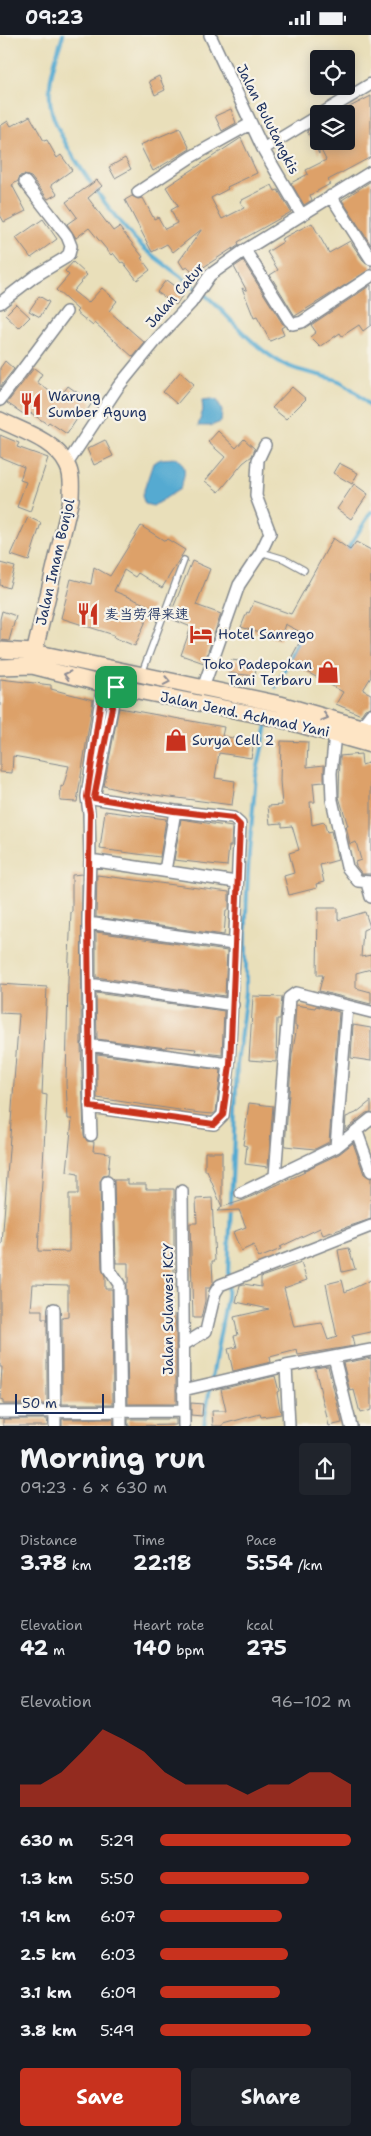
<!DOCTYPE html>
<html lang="en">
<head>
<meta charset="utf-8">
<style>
  body { margin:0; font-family:"Shantell Sans","LXGW WenKai TC",sans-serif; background:#20242c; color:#f1f3f6; height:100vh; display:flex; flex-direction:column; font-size:19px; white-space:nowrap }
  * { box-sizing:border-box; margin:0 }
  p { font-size:16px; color:#9ea1a6 }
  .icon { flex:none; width:28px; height:28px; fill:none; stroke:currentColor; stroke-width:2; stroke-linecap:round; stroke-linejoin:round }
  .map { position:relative; height:1391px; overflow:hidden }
  .side { display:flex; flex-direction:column; background:#171b24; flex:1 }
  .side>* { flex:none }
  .fabs { position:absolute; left:310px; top:15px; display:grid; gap:10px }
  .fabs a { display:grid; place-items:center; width:45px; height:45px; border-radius:5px; background:#171b24; box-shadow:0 2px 12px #0003; font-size:25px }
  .scale { position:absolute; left:15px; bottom:12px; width:89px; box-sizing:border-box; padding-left:5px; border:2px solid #1b2f5e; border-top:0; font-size:14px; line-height:18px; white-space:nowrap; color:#1b2f5e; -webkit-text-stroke:4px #f7f3e8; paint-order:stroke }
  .pin { position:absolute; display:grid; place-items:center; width:42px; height:42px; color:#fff; margin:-21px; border-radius:10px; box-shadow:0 2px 8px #0006 }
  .round { display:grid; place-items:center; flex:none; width:52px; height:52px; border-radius:5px; background:#20242c }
  .headline { display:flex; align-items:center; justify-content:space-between; height:85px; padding:0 20px }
  h1 { font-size:28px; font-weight:700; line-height:38px }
  .stats { display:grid; grid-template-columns:repeat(3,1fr); gap:8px; height:85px; padding:5px 20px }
  .stats div { display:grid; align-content:center }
  .stats b { font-size:21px; font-weight:700 }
  .stats small { font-size:14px; font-weight:400 }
  .stats p { font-size:14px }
  .chart { height:140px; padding:10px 20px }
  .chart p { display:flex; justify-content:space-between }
  .chart svg { width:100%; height:90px; margin-top:5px; fill:#c8321e; opacity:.7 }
  .primary-button { display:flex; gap:10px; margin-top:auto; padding:10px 20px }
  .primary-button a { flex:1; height:58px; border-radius:5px; background:#c8321e; color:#fff; font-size:20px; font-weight:700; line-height:58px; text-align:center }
  .primary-button a+a { background:#20242c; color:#f1f3f6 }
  ul { padding:0 20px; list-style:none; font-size:16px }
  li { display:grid; grid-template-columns:80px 60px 1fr; align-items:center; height:38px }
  li i { height:12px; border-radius:6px; background:#c8321e }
  .status { display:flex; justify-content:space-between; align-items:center; height:35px; padding:0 25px; background:#171b24; direction:ltr }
  .status svg { height:14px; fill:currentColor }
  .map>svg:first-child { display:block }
  .water { fill:#55aad1; stroke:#386c98 }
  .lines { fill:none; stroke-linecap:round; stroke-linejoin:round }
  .stream { stroke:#55aad1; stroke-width:4 }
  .building { fill:#dda169 }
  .lane-casing { stroke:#82878c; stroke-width:8 }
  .street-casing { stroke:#82878c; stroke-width:14 }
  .secondary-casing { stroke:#82878c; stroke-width:18 }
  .lane { stroke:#fff; stroke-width:5.5 }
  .street { stroke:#fff; stroke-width:11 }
  .secondary { stroke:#fee5c5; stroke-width:15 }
  .oneway { stroke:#8c8a92 }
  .route-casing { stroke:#fff; stroke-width:10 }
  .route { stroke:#c8321e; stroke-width:6 }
  .labels { text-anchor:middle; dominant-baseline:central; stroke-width:4.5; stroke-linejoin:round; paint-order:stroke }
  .street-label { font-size:14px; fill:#1b2f5e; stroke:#f7f3e8 }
  .poi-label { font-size:14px; fill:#1b2f5e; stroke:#f7f3e8; text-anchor:start }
</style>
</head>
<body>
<div class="status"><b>09:23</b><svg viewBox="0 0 49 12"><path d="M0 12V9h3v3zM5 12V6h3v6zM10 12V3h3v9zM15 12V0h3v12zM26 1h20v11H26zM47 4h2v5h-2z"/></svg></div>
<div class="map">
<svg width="371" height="1391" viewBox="0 0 371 1391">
  <rect width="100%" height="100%" fill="#f7f3e8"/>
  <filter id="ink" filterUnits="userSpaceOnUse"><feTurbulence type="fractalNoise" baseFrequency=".02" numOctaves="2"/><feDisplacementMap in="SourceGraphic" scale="10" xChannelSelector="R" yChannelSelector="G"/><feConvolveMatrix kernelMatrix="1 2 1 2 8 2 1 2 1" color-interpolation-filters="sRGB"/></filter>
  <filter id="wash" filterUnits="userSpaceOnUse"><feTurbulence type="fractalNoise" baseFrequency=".0096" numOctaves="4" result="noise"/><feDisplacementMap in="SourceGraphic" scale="20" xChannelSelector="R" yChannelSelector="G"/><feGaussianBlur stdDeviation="1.12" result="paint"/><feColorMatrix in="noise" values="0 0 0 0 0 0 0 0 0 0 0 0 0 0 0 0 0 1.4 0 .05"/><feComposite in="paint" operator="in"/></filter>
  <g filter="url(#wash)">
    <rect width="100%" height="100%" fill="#e9dfba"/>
    <path class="water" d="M 211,364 L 217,365 L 222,376 L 221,387 L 210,391 L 198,391 L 203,375 L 202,365 Z
      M 176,423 C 188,431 185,441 180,454 L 153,471 L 145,469 L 142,461 L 153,428 L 161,424 Z"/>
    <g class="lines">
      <path class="stream" d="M 63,0 C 55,26 45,50 52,77 C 60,110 119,191 145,214 C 166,232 190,247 211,265 C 232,285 250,308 275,324 C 294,337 318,338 339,346 C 351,351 362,363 371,372
        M 346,517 L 371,477
        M 276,652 L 304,594
        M 204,1391 L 206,1375 L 227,1261 L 237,1029 L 246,957 L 246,878 L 249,817 L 256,741 L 267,690"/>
    </g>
    <g id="blocks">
      <path class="building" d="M 159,41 L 165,55 L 155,60 L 149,46 Z
        M 371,61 L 371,122 L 328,145 L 330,149 L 310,160 L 312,165 L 304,170 L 291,148 L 308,139 L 306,135 L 326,125 L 319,111 L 319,119 L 307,96 L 319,90 L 319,106 L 346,106 L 346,79 L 336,79 Z
        M 231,74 L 236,88 L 222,96 L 215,81 Z
        M 30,81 L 44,106 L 47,105 L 57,123 L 61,120 L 72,135 L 51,150 L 57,159 L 48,164 L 31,142 L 24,140 L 20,141 L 18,146 L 12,150 L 26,176 L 4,187 L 0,180 L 0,91 L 8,86 L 11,91 Z
        M 180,93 L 190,114 L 153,136 L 140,110 Z
        M 241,103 L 257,138 L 227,152 L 228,154 L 211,163 L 222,184 L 244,173 L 240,166 L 272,150 L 275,156 L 278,155 L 291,177 L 238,207 L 239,210 L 232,215 L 233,213 L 193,239 L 188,232 L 184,234 L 179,226 L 202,194 L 173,217 L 167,209 L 152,217 L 125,165 L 132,161 L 138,164 L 143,163 L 154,184 L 158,182 L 165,194 L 177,188 L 171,175 L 178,171 L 166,152 Z
        M 125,123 L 131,134 L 115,143 L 109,132 Z
        M 97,145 L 102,151 L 88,163 L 113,196 L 119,192 L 143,222 L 141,223 L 150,235 L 137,245 L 123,227 L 121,228 L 113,218 L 111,220 L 89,193 L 76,203 L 67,189 L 77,182 L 66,167 Z
        M 371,146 L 371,210 L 342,165 Z
        M 43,184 L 57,204 L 31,223 L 16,203 Z
        M 312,188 L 329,218 L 350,206 L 365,228 L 371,231 L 371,234 L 295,281 L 270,240 L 278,235 L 267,217 L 283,207 L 281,204 Z
        M 243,226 L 284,291 L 281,293 L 284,300 L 270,306 L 257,282 L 254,283 L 242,253 L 247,256 L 234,232 Z
        M 73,227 L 87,240 L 73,256 L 88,268 L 102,253 L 117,266 L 109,276 L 145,308 L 133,322 L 95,288 L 93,291 L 76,277 L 78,275 L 56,255 L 69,240 L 65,236 Z
        M 166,245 L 184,258 L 176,270 L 157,257 Z
        M 371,250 L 371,290 L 363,296 L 359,290 L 342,301 L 340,298 L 320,312 L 310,302 L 316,297 L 311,290 Z
        M 39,261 L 49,267 L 40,282 L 29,276 Z
        M 16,269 L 30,282 L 19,293 L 5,280 Z
        M 5,326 L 14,334 L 0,352 L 0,333 Z
        M 34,333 L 42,339 L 37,347 L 59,363 L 68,351 L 92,368 L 84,380 L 81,378 L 67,399 L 49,387 L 47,389 L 31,378 L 28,382 L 7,368 Z
        M 180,337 L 194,349 L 177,369 L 163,357 Z
        M 292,352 L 306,364 L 286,384 L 272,373 Z
        M 218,396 L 236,413 L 244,404 L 255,414 L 252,421 L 243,428 L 219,457 L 205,446 L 225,422 L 208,407 Z
        M 0,400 L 19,408 L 17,412 L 48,423 L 30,477 L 17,472 L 26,447 L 20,445 L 24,432 L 0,422 Z
        M 105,405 L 113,421 L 94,430 L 87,414 Z
        M 339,428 L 358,438 L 352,449 L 333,438 Z
        M 354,449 L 368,459 L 351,484 L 337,474 Z
        M 28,482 L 41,488 L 29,526 L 11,520 Z
        M 141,491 L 165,506 L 167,504 L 185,515 L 162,553 L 138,538 L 135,542 L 124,535 L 114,556 L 152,572 L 135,611 L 113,602 L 114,600 L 61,583 L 71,544 L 91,549 L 94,532 L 110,541 Z
        M 333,503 L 350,515 L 356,507 L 371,515 L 371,642 L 363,655 L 371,659 L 371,672 L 365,674 L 361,680 L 336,669 L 343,657 L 289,627 L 304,599 L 285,589 L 280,605 L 241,592 L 247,577 L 249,578 L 254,566 L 291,579 Z
        M 192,526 L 210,534 L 196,570 L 221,579 L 204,628 L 181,620 L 191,592 L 169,583 Z
        M 0,528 L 15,532 L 9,553 L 0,550 Z
        M 2,576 L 16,581 L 9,606 L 0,605 L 0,584 Z
        M 231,625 L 257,628 L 255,641 L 229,638 Z
        M 0,644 L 51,650 L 51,654 L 93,665 L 77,767 L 60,766 L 61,751 L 63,752 L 69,731 L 13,721 L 12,738 L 0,737 Z
        M 119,673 L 224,692 L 222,701 L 254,707 L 251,723 L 219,718 L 215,743 L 235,746 L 232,770 L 124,756 L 104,751 Z
        M 281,706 L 308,707 L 307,732 L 324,730 L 324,747 L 313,748 L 315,767 L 310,767 L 312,790 L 324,787 L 327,797 L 331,796 L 338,825 L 320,830 L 324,847 L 316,849 L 317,853 L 289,860 L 284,841 L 294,838 L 289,818 L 299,815 L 292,791 L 282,792 L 282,788 L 270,789 L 268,771 L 282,770 L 280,746 Z
        M 361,719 L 362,730 L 371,727 L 371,839 L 362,839 L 356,831 L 355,827 L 361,825 L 356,807 L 350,809 L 346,791 L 348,791 L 339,762 L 340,721 Z
        M 105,776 L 166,784 L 160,822 L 100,814 Z
        M 181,784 L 232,792 L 231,811 L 229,811 L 227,831 L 174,825 Z
        M 82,839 L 81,1009 L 84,1100 L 87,1106 L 94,1107 L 93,1116 L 110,1118 L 108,1140 L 103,1141 L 100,1147 L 102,1234 L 105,1241 L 105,1254 L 112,1254 L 113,1369 L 62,1369 L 62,1283 L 68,1282 L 68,1250 L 33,1249 L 31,1275 L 42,1275 L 42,1284 L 47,1284 L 47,1369 L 3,1369 L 3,1366 L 0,1365 L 2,1332 L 0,1332 L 0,1209 L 2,1209 L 19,979 L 0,978 L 0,949 L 47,952 L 42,1059 L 47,1060 L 38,1216 L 69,1217 L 69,1159 L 78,1159 L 78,1139 L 67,1137 L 72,1084 L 68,1084 L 66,1049 L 68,945 L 71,877 L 72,877 L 72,840 Z
        M 97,840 L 229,857 L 229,875 L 226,875 L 224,900 L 96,882 Z
        M 318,873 L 338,873 L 338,885 L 365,877 L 370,892 L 363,895 L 361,922 L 371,920 L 371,934 L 356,938 L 356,953 L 371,957 L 371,969 L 319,956 L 323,940 L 317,940 Z
        M 96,897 L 227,916 L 225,961 L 96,942 Z
        M 96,958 L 224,976 L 222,1020 L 195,1017 L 196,1014 L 166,1011 L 166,1013 L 97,1004 Z
        M 253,961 L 282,962 L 280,984 L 277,984 L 276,1027 L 249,1025 Z
        M 296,970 L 315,973 L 316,971 L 339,977 L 329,1107 L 315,1114 L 285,1111 L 292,1020 L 297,991 L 295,991 L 295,985 Z
        M 353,990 L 371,993 L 371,1026 L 351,1023 Z
        M 97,1019 L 221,1035 L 216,1077 L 213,1079 L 200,1078 L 97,1063 Z
        M 371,1066 L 371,1077 L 366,1078 L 345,1095 L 346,1082 L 356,1078 Z
        M 249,1068 L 273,1071 L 268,1132 L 245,1129 L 247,1111 L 243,1110 Z
        M 353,1108 L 364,1139 L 371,1143 L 371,1184 L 323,1200 L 320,1193 L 280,1212 L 281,1214 L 259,1223 L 254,1210 L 241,1216 L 233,1197 L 246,1192 L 239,1175 L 217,1176 L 222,1172 L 207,1136 L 205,1136 L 205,1117 L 222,1117 L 222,1172 L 244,1165 L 305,1137 L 303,1136 L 339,1119 Z
        M 114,1145 L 128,1145 L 128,1149 L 146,1149 L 146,1154 L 174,1154 L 174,1254 L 173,1254 L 171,1260 L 171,1280 L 175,1280 L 176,1297 L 176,1369 L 128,1369 L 126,1248 L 128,1248 L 128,1228 L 116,1228 Z
        M 212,1163 L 215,1226 L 212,1226 L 213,1247 L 210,1253 L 205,1253 L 205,1266 L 201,1283 L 193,1283 L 190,1188 L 197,1188 L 196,1164 Z
        M 349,1213 L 355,1234 L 342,1237 L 338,1215 Z
        M 301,1228 L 307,1245 L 284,1253 L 294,1292 L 322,1288 L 328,1305 L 337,1302 L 326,1249 L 342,1245 L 345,1257 L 371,1245 L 371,1297 L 352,1301 L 354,1311 L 298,1320 L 297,1315 L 270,1322 L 271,1327 L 233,1336 L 228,1314 L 237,1312 L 234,1301 L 238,1300 L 234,1282 L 269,1274 L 236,1267 L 240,1250 L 244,1249 L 261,1252 L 261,1242 Z
        M 371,1323 L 371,1375 L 360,1378 L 354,1355 L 350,1356 L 343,1328 Z
        M 328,1331 L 342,1388 L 329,1391 L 315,1333 Z
        M 275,1341 L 279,1356 L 277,1357 L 281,1379 L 261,1382 L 260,1379 L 223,1389 L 223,1391 L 213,1391 L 212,1376 L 226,1376 L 221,1354 Z
        M 191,1368 L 203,1369 L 202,1381 L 191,1380 Z
        M 3,1384 L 47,1384 L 48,1391 L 3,1391 Z
        M 62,1384 L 113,1384 L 114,1391 L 62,1391 Z
        M 128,1384 L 176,1384 L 176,1390 L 128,1391 Z"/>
    </g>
  </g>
  <g filter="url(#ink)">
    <use href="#blocks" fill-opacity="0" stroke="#82878c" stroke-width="1"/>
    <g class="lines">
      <defs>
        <path id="lane" d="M 261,517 L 284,524 L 304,535
          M 142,638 L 184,525"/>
        <path id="street" d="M 210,0 L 263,114 L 301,179
          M 321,79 L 371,49
          M 263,114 L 319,80
          M 138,157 L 191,122 L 250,89
          M 331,161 L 371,224
          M 245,215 L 289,285 L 293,289 L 302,287 L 371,241
          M 0,268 L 35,241 L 65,223 L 69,219 L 71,211 L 67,201 L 25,147
          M 0,365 L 66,277
          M 67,429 L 118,352 L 158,303 L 191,268 L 210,240 L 245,215 L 371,137
          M 203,653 L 239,550 L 261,517 L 270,498 L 256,461 L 258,425 L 265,410
          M 361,692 L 371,679
          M 335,699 L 331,738 L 332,765 L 347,832 L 358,846 L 371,847
          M 87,762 L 175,776 L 233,783 L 240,789 L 229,1029 L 223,1080 L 214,1089 L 90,1072 L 88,888 L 90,825 L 89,778 L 87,762 L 103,649
          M 94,763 L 116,652
          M 90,825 L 236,847
          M 165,836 L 175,776
          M 367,848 L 371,862
          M 88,888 L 233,909
          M 89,949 L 233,970
          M 88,1010 L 229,1029
          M 90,1072 L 91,1100
          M 357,1097 L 371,1136
          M 336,1112 L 347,972
          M 275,1141 L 289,963 L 296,958 L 371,977
          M 107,1147 L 109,1234 L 119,1249 L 121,1391
          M 182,1156 L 184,1391
          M 241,1158 L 336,1112 L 371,1084
          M 54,1274 L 55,1391
          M 183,1310 L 206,1296 L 215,1258 L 220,1250 L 371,1191
          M 334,1322 L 351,1391
          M 286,1331 L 289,1391
          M 183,1355 L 286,1331 L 371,1315
          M 0,1377 L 184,1376"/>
        <path id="secondary" d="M 0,385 C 22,396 56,406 67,430 C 73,440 71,453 71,464 L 32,627
          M 0,615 L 34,617 L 280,669 L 371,695
          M 0,632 L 32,631 L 103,649 L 279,684 L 371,710"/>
      </defs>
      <use href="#lane" class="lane-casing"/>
      <use href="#street" class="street-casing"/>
      <use href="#secondary" class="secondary-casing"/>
      <use href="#lane" class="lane"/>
      <use href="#street" class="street"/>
      <use href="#secondary" class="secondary"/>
    </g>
    <defs><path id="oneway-chevron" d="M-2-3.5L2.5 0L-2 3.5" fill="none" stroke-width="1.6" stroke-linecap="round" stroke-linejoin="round" transform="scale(1.25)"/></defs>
    <g class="oneway">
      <use href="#oneway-chevron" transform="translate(67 640) rotate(-166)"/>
      <use href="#oneway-chevron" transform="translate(167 646) rotate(11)"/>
      <use href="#oneway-chevron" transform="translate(325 682) rotate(16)"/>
    </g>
  </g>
  <g class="lines" filter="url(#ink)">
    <defs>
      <path id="route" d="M 103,649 L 116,652 L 94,763 L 174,776 L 233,783 L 240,790 L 230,1030 L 223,1080 L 214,1089 L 90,1072 L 88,888 L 90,778 L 87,762 Z"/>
    </defs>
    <use href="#route" class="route-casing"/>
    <use href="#route" class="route"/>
  </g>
  <defs>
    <symbol id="restaurant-bare" viewBox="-9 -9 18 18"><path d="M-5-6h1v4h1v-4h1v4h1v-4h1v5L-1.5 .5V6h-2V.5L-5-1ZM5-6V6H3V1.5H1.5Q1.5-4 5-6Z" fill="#c8321e" stroke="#f7f3e8" stroke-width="2.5" paint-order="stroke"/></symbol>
    <symbol id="hotel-bare" viewBox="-9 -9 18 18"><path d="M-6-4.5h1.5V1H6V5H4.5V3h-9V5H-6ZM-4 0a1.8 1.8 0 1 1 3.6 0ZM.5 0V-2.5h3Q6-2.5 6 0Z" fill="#c8321e" stroke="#f7f3e8" stroke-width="2.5" paint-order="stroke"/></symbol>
    <symbol id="shop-bare" viewBox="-9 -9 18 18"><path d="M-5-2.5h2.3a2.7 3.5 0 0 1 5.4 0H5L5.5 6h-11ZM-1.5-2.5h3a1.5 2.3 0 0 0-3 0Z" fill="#c8321e" stroke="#f7f3e8" stroke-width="2.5" paint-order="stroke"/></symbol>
  </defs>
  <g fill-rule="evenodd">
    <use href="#restaurant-bare" x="15" y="353" width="32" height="32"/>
    <use href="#restaurant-bare" x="72" y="563" width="32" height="32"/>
    <use href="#hotel-bare" x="185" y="583" width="32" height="32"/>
    <use href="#shop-bare" x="312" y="621" width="32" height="32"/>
    <use href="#shop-bare" x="160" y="689" width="32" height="32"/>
  </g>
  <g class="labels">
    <g class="street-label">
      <text transform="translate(268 84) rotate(63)">Jalan Bulutangkis</text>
      <text transform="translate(175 260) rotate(-49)">Jalan Catur</text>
      <text transform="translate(55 527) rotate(-77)">Jalan Imam Bonjol</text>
      <text transform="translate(245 679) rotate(12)">Jalan Jend. Achmad Yani</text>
      <text transform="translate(168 1274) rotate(-90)">Jalan Sulawesi KCY</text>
    </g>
    <g class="poi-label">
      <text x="48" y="361">Warung<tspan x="48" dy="16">Sumber Agung</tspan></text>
      <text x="105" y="579">麦当劳得来速</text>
      <text x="218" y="599">Hotel Sanrego</text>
      <text x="312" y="629" text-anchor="end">Toko Padepokan<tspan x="312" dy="16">Tani Terbaru</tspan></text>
      <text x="192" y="705">Surya Cell 2</text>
    </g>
  </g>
</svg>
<div class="fabs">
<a><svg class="icon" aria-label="locate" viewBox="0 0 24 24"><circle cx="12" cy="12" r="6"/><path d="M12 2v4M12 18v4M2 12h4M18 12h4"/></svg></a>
<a><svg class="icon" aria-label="layers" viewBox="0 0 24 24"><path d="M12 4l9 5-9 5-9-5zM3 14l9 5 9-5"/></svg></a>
</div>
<div class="scale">50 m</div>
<div class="pin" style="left:116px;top:652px;background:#1e9e55"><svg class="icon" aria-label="arrive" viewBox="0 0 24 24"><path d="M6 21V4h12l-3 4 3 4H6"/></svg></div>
</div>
<section class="side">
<div class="headline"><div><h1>Morning run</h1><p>09:23 · 6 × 630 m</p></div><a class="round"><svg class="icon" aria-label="share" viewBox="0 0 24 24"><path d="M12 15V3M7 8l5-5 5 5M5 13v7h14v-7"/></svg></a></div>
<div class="stats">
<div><p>Distance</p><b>3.78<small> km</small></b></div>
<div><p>Time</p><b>22:18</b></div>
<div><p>Pace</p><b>5:54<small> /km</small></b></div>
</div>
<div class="stats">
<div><p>Elevation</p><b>42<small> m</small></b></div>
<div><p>Heart rate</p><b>140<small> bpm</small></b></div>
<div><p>kcal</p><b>275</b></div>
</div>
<div class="chart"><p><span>Elevation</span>96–102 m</p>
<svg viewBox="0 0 160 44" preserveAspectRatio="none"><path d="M0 44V33L10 33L20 27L30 17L40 6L50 11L60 17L70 27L80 33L90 33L100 33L110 38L120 33L130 33L140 27L150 27L160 33V44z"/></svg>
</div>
<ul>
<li><b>630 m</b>5:29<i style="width:100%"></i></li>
<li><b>1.3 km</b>5:50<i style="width:78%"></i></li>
<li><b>1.9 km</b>6:07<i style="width:64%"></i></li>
<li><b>2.5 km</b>6:03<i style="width:67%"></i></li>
<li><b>3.1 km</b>6:09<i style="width:63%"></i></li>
<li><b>3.8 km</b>5:49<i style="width:79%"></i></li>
</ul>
<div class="primary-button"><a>Save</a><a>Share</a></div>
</section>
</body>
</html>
